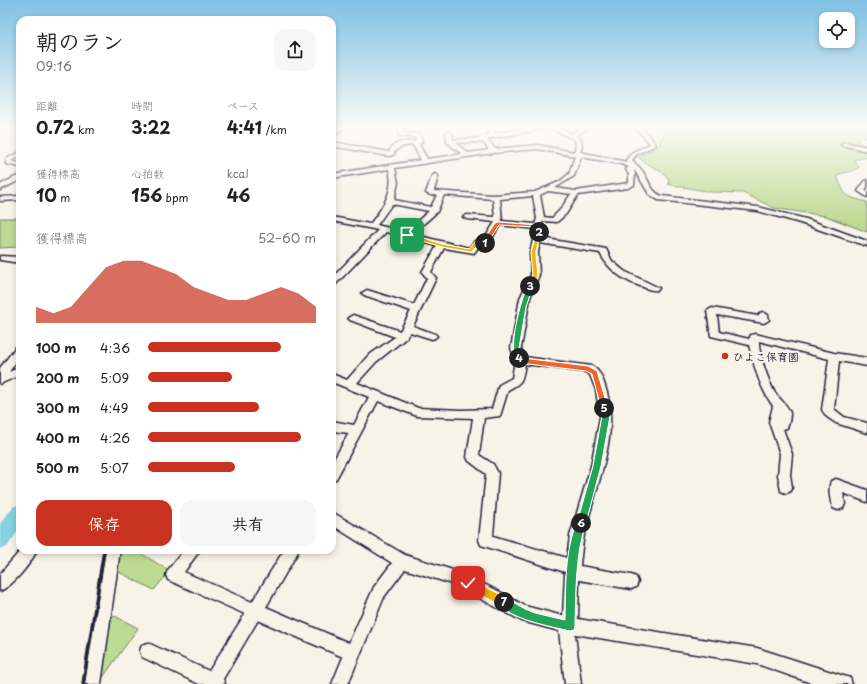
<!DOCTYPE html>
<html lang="ja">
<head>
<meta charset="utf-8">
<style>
  body { margin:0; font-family:"Playpen Sans","Klee One",sans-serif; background:#f6f6f6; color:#222; height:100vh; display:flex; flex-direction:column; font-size:15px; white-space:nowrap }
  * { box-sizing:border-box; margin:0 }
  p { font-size:13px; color:#767676 }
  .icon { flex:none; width:22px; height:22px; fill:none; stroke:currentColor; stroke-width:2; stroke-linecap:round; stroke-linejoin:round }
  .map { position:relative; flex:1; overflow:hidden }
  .side { position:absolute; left:16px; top:16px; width:320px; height:538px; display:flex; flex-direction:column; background:#fff; border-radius:12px; box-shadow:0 2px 6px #0003 }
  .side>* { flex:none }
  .tools { position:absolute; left:819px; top:12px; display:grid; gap:8px }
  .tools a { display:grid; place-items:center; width:36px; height:36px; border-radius:8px; background:#fff; box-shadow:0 2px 6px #0003; font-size:20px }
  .pin { position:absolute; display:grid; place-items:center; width:34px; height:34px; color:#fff; margin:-17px; border-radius:8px; box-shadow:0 2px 6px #0006 }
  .km { position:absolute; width:20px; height:20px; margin:-10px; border-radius:50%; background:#222; color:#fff; font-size:11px; line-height:20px; text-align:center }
  .round { display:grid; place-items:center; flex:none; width:42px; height:42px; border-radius:12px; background:#f6f6f6 }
  .summary { display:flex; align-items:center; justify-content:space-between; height:68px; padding:0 20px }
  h1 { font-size:22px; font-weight:700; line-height:30px }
  .metrics { display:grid; grid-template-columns:repeat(3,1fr); gap:6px; height:68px; padding:4px 20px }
  .metrics div { display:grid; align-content:center }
  .metrics b { font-size:17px; font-weight:700 }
  .metrics small { font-size:11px; font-weight:400 }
  .metrics p { font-size:11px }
  .chart { height:112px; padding:8px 20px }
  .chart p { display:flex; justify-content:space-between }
  .chart svg { width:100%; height:72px; margin-top:4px; fill:#c8321e; opacity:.7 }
  .cta { display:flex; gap:8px; margin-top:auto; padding:8px 20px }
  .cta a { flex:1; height:46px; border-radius:12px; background:#c8321e; color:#fff; font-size:16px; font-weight:700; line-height:46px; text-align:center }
  .cta a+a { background:#f6f6f6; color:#222 }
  ul { padding:0 20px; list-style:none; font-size:13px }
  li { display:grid; grid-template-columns:64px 48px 1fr; align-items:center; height:30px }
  li i { height:10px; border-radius:5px; background:#c8321e }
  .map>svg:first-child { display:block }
  .green { fill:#bdda92; stroke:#707e66 }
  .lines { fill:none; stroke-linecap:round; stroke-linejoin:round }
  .river { fill:#83d2df; fill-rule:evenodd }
  .minor-casing { stroke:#22223b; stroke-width:3 }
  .minor { fill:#f7f3e8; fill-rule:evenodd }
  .rail { stroke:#22223b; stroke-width:3.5 }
  .split-1 { fill:#f5b400; stroke:#fff }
  .split-2 { fill:#f0652b; stroke:#fff }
  .split-3 { fill:#f5b400; stroke:#fff }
  .split-4 { fill:#22a559; stroke:#fff }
  .split-5 { fill:#f0652b; stroke:#fff }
  .split-6 { fill:#22a559; stroke:#fff }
  .split-7 { fill:#22a559; stroke:#fff }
  .split-8 { fill:#f5b400; stroke:#fff }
  .poi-dot { fill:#c8321e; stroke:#f7f3e8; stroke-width:1.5 }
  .labels { text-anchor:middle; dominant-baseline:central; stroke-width:4; stroke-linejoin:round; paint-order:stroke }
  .poi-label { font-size:11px; font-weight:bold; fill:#22223b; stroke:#f7f3e8; text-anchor:start }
</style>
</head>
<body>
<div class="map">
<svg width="867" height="684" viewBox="0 0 867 684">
  <rect width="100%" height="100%" fill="#f7f3e8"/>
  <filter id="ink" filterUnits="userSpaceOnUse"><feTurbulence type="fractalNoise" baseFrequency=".025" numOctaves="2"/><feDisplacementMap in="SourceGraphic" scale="8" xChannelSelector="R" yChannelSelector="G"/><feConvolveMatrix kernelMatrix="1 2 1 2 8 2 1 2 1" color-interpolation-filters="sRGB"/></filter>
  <g filter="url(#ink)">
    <path class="green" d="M 662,127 L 867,127 L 867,138 L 858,137 L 858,140 L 867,148 L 867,157 L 854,160 L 859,167 C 851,174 844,171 837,176 C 845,197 845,196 867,202 L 867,232 L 826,216 L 774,208 L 743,193 L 711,192 L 672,185 L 668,184 L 669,180 L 665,174 L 641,160 L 638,157 L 660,145 L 660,139 L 665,135 Z
      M 0,218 L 20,218 L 20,247 L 0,248 Z
      M 118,550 L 135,550 L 170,571 L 154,590 L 115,570 Z
      M 109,613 L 138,628 L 101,680 Z"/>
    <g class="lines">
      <path class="river" d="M 20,504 L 20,528 L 7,547 L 0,549 L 0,524 L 13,507 Z"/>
      <defs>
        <path id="minor" d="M 338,127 L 345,127 L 332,138 L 332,133 Z
          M 398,127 L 404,127 L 404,133 L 420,134 L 422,142 L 419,144 L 427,159 L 462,154 L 447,142 L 446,133 L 449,131 L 452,133 L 453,140 L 480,138 L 481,137 L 491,134 L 484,127 L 490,127 L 496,133 L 535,127 L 557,127 L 572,134 L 583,127 L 590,127 L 576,136 L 581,139 L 582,146 L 580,152 L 627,162 L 626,160 L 633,152 L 650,144 L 644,136 L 635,129 L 638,127 L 648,134 L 656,145 L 637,154 L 632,160 C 635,164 640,167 643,172 C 650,182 650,191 662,196 L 758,207 L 806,219 L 867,241 L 867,246 L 800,223 L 758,211 L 658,200 L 649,194 L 634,169 L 635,175 L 634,185 L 628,188 L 578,195 L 566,214 L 557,222 L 543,221 L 541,225 L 544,228 L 541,238 L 606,249 L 612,261 L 624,271 L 659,288 L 658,290 C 653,291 648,289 643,287 C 624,281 609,271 600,253 L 540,243 L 538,252 L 539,275 L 530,298 L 521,348 L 524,357 L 592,366 C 600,371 602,377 605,386 C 622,433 594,489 584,536 C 582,545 581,556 580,566 L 631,575 L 636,577 L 638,582 L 636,587 L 631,589 L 579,580 L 578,619 L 757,648 L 850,678 L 852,684 L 814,684 L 757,664 L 575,634 L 581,684 L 565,684 L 559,631 L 522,621 L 455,585 L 405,569 L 384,597 L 348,684 L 332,684 L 343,657 L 258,620 L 223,679 L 225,684 L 199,684 L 142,657 L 140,651 L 142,645 L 148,643 L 209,671 L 245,614 L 168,580 L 166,575 L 168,570 L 184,550 L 200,550 L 184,572 L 252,602 L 284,550 L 299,550 L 266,607 L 349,643 L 374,587 L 392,563 L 332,525 L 332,512 L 405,555 L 462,573 L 504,594 L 525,606 L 563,616 L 565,572 L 481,545 L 479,540 L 486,474 L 469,461 L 467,457 L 473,418 L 417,416 L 378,401 L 336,479 L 332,480 L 332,463 L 349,433 L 332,431 L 332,421 L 354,425 L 369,397 L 332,382 L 332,374 L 347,380 L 368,356 L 395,337 L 350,320 L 348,318 L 353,315 L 400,331 L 411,311 L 364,295 L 362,293 L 367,290 L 414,305 L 427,278 L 422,272 L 437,246 L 386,232 L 335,285 L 332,286 L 332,278 L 378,230 L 332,221 L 332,217 L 370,224 C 383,208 395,190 389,169 L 332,178 L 332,174 L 421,160 L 413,145 C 403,146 398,146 393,155 L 388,156 L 332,146 L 332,142 L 389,152 C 394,140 405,142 416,141 L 415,137 L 399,136 ZM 550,128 L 575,140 L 576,146 L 574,152 L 537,145 L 495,149 L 487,139 ZM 483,142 L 489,150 L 468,153 L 456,143 ZM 537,149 L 575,156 L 569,174 L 559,182 L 535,192 L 493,195 L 434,191 L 438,176 L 435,174 L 432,176 L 426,193 L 430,195 L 437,195 L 431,207 L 394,200 L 398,183 L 395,168 L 493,153 ZM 581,157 L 621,164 L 629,167 L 626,169 L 629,175 L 629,183 L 576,191 L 555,188 L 574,176 ZM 548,191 L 571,194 L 560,210 L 552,218 L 544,217 L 540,195 ZM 444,195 L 493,199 L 495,217 L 467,215 L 463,217 L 467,219 L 495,222 L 483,241 L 475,241 L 469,248 L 412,234 L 437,212 ZM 533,196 L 537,219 L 535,224 L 502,221 L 500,199 ZM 392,204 L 429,211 L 405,232 L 377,225 ZM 500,225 L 536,229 L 530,252 L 531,275 L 520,298 L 511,348 L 515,360 L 512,378 L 499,385 L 492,409 L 461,410 L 418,408 L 357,383 L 376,362 L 406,338 L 410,332 L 432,339 L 435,338 L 437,336 L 435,334 L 413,326 L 436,278 L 431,272 L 444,248 L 474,253 L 480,245 L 488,245 ZM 525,364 L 586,372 L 590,375 L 596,390 L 600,417 L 591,466 L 570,536 L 567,558 L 493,536 L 498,473 L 493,464 L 479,455 L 484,418 L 500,416 L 508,390 C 523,382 522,381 525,364 Z
          M 844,142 L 867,147 L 867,151 L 842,145 L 841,144 Z
          M 20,152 L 20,156 L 11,161 L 20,163 L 20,167 L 6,164 L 6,159 Z
          M 20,176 L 20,180 L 0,190 L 0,185 L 15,177 Z
          M 867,180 L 867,187 L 865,190 L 867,192 L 867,197 L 858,191 L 865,181 Z
          M 20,196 L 20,200 L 0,201 L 0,197 Z
          M 0,256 L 20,257 L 20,263 L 0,260 Z
          M 712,308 L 758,316 L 760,313 L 763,312 L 768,315 L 769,320 L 764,323 L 717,315 L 719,332 L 749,339 L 751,335 L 755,334 L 834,353 L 867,358 L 867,366 L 839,361 L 834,409 L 844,417 L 867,423 L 867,433 L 836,423 L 827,417 L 822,410 L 829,359 L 759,341 C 758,353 769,382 775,393 C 779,399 788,405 790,413 C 790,417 789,424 787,428 L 783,429 L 792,454 L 790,475 L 792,487 L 791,491 L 786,493 L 781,491 L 778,475 L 780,454 L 769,422 L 773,406 C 760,388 754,366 749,345 L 711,336 L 707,311 Z
          M 20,345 L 20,356 L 9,372 L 20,367 L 20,375 L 0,384 L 0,368 L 16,347 Z
          M 836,479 L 867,490 L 867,502 L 843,493 L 845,504 L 843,508 L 838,510 L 833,508 C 830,501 828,488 831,481 Z
          M 21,550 L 37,550 C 31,563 13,586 0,591 L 0,574 Z
          M 106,550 L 120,550 L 101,684 L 85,684 Z"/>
      </defs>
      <use href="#minor" class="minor-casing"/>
      <use href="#minor" class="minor"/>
      <path class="rail" d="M 83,684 L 104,550"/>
    </g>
  </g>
  <linearGradient id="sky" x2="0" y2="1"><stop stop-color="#7fc0e4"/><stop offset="0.57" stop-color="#fbfaf5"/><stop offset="1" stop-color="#fbfaf5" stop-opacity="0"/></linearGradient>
  <rect width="867" height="223" fill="url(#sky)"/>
  <path class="split-1" d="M 407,233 L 442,244 L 469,249 L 476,241 L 485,241 L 488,243 L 479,244 L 471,252 L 442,247 L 405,236 L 405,234 Z"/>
  <path class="split-2" d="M 498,222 L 537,225 L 542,228 L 541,232 L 539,234 L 536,232 L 536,227 L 499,225 L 487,244 L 483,244 L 482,243 L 495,223 Z"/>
  <path class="split-3" d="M 537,231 L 541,232 C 540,238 537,245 536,251 C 535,263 543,281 530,288 L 528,286 L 533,275 L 531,252 Z"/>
  <path class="split-4" d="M 528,285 L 533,286 L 526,307 L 519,348 L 523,358 L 519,360 C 505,353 522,297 528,285 Z"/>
  <path class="split-5" d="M 519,355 L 523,358 L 588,366 L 597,371 L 608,408 L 607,410 L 602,410 L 601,408 L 592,374 L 586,371 L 520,363 L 518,362 L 516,358 Z"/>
  <path class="split-6" d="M 604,405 L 608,408 L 610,416 L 601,466 L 586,523 L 584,526 L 581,527 L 578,526 L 577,523 L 593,466 L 602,416 L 601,408 Z"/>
  <path class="split-7" d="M 581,519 L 584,520 L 586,523 C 575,556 576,591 575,626 L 574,630 L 570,631 C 554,627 506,619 499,602 L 501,599 L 504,597 L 525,609 L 535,613 L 565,620 C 566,587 564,550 578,520 Z"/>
  <path class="split-8" d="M 468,578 L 508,599 L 509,602 L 508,606 L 504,607 L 501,606 L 465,586 L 464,583 L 465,579 Z"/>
  <circle class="poi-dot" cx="725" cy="356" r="4"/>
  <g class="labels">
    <g class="poi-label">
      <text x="733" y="356">ひよこ保育園</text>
    </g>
  </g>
</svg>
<div class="tools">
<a><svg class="icon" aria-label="locate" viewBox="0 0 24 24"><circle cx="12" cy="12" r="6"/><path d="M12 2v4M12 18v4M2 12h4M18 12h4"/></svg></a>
</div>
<div class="pin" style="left:407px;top:235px;background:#1e9e55"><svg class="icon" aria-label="arrive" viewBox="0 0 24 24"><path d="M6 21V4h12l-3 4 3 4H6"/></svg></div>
<div class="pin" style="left:468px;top:583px;background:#d93025"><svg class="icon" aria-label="check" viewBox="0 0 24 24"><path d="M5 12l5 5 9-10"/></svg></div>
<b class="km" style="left:485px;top:243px">1</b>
<b class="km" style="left:539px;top:232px">2</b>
<b class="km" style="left:530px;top:286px">3</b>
<b class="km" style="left:519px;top:358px">4</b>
<b class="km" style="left:604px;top:408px">5</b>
<b class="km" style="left:581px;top:523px">6</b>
<b class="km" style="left:504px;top:602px">7</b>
<section class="side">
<div class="summary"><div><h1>朝のラン</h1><p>09:16</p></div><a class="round"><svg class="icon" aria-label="share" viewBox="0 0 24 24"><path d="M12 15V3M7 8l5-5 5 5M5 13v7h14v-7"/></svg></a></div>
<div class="metrics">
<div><p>距離</p><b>0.72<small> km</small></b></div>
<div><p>時間</p><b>3:22</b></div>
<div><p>ペース</p><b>4:41<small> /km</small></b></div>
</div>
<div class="metrics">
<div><p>獲得標高</p><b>10<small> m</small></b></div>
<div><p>心拍数</p><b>156<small> bpm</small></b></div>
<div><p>kcal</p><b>46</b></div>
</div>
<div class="chart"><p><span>獲得標高</span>52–60 m</p>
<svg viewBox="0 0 160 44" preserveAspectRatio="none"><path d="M0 44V34L10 38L20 34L30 22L40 10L50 6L60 6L70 10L80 14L90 22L100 26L110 30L120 30L130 26L140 22L150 26L160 34V44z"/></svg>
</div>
<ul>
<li><b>100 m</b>4:36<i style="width:79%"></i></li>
<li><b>200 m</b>5:09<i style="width:50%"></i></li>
<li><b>300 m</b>4:49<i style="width:66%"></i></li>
<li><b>400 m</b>4:26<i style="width:91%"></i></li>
<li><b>500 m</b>5:07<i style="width:52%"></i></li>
</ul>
<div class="cta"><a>保存</a><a>共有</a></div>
</section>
</div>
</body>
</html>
